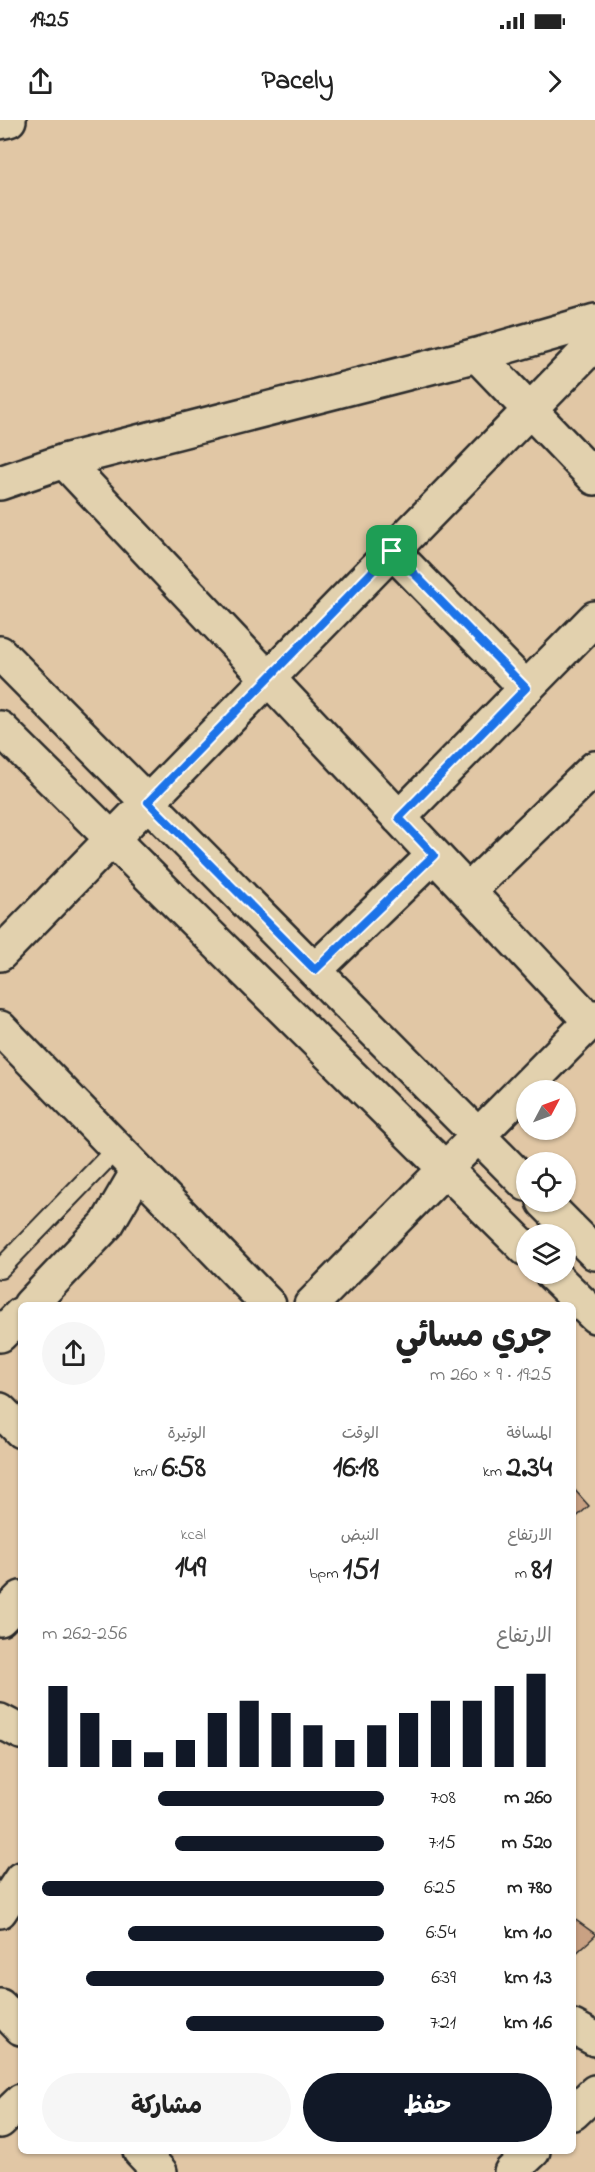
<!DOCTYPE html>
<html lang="ar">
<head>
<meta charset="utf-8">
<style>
  body { margin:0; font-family:"Indie Flower","Playpen Sans Arabic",sans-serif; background:#f6f6f6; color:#222; direction:rtl; height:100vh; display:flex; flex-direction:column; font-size:22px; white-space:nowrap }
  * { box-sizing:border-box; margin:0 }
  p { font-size:20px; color:#767676 }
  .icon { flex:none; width:33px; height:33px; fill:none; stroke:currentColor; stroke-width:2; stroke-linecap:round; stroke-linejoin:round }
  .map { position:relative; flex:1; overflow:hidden; direction:ltr }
  .panel { position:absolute; left:18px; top:1182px; width:558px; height:852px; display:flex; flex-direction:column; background:#fff; border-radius:9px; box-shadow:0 2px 4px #0004; direction:rtl }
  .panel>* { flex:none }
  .needle { width:39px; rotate:49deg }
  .buttons { position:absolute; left:516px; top:960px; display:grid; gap:12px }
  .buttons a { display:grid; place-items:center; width:60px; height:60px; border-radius:50%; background:#fff; box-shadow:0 2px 4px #0004; font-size:30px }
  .pin { position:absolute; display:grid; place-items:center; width:51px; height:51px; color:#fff; margin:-26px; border-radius:12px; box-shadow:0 3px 9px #0006 }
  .round { display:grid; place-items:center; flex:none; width:63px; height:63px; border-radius:32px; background:#f6f6f6 }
  .headline { display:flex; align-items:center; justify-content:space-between; height:102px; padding:0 24px }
  h1 { font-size:33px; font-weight:700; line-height:45px }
  .stats { display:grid; grid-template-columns:repeat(3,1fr); gap:9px; height:102px; padding:6px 24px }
  .stats div { display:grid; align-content:center }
  .stats b { font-size:30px; font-weight:700 }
  .stats small { font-size:16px; font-weight:400 }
  .stats p { font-size:16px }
  .chart { height:168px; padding:12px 24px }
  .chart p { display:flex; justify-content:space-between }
  .chart svg { width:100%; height:108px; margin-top:6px; stroke:#111827; stroke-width:6 }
  .action { display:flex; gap:12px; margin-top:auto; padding:12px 24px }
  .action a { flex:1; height:69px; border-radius:36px; background:#111827; color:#fff; font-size:24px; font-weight:700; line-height:69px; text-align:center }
  .action a+a { background:#f6f6f6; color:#222 }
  ul { padding:0 24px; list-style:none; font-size:20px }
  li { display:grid; grid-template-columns:96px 72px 1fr; align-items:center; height:45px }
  li i { height:15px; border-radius:8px; background:#111827 }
  .status { display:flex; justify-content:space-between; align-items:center; height:42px; padding:0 30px; background:#fff; direction:ltr }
  .status svg { height:16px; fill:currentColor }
  header { display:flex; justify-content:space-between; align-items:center; height:78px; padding:0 24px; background:#fff; font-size:27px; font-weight:700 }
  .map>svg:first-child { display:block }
  .building { fill:#c9a183; stroke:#2b2b2b; stroke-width:1.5 }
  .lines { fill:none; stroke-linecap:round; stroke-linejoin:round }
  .service-casing { stroke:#2b2b2b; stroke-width:22 }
  .minor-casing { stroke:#2b2b2b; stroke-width:38 }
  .service { stroke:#e2d1ae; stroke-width:18 }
  .minor { stroke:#e2d1ae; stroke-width:33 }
  .route-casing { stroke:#fff; stroke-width:12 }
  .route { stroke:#1a73e8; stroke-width:8 }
</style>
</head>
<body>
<div class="status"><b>19:25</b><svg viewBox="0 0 49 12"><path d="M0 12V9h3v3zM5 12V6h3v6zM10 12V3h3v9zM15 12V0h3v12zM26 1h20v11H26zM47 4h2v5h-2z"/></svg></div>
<header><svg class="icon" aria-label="forward" viewBox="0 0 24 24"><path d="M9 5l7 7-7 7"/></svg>Pacely<svg class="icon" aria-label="share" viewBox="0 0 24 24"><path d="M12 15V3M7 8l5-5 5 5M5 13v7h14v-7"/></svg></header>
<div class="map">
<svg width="595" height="2052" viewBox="0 0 595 2052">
  <rect width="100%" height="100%" fill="#e1c7a5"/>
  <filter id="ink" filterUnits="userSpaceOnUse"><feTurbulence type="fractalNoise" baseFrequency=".0167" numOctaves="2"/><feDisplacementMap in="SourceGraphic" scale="12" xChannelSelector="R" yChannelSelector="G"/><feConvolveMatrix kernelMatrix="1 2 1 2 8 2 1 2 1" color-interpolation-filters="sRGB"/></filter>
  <g filter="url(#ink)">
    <path class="building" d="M 573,1368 L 589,1386 L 573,1400 Z
      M 573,1798 L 595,1814 L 595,1816 L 573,1836 Z"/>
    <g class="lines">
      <defs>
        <path id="service" d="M 0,1149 L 117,1028"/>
        <path id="minor" d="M 0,2 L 9,0
          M 477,235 L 595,358
          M 64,341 L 591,902
          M 0,363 L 64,341 L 477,235 L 595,201
          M 392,431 L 526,568
          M 0,533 L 526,1064
          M 0,608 L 526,1129
          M 399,698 L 595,498
          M 468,771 L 595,648
          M 0,834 L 595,223
          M 315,850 L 434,735
          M 0,908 L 269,1185
          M 544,1082 L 595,1133
          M 552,1154 L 595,1196
          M 30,1185 L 107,1104 L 138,1051
          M 311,1185 L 595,897
          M 0,1215 L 21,1194
          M 0,1290 L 21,1311
          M 0,1499 L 21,1478
          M 0,1601 L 21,1612
          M 0,1791 L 21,1759
          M 0,1886 L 21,1908
          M 573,1907 L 595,1919
          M 573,1993 L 595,1972
          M 0,2001 L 21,1981
          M 140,2031 L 160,2052
          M 511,2052 L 533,2031"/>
      </defs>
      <use href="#service" class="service-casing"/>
      <use href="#minor" class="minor-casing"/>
      <use href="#service" class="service"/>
      <use href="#minor" class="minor"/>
    </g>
  </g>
  <g class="lines" filter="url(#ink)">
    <defs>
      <path id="route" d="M 392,431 L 526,568 L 399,698 L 434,735 L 315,850 L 148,682 Z"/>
    </defs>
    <use href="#route" class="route-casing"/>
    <use href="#route" class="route"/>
  </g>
</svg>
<div class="buttons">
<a><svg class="needle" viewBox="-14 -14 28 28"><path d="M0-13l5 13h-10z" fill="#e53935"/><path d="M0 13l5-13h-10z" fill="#767676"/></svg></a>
<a><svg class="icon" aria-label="locate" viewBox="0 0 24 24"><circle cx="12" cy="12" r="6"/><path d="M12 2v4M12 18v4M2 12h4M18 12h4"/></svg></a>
<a><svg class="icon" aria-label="layers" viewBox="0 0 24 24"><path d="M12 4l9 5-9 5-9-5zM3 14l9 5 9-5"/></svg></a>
</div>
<div class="pin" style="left:392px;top:431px;background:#1e9e55"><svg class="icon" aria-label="arrive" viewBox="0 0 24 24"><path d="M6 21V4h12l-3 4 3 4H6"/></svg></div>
<section class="panel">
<div class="headline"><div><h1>جري مسائي</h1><p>19:25 · 9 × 260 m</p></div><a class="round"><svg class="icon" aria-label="share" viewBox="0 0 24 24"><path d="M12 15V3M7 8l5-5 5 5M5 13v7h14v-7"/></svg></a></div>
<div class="stats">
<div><p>المسافة</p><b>2.34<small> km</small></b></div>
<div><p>الوقت</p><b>16:18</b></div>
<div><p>الوتيرة</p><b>6:58<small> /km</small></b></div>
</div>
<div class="stats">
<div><p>الارتفاع</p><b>81<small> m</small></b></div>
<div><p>النبض</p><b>151<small> bpm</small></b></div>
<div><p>kcal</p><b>149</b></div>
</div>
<div class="chart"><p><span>الارتفاع</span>256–262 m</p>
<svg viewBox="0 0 160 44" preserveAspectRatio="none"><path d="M5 44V11M15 44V22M25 44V33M35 44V38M45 44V33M55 44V22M65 44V17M75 44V22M85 44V27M95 44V33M105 44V27M115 44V22M125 44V17M135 44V17M145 44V11M155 44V6"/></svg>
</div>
<ul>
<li><b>260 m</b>7:08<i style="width:66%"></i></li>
<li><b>520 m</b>7:15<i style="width:61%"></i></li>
<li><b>780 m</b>6:25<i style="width:100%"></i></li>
<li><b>1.0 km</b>6:54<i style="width:75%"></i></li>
<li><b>1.3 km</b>6:39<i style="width:87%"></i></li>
<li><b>1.6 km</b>7:21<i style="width:58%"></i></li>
</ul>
<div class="action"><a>حفظ</a><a>مشاركة</a></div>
</section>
</div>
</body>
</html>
